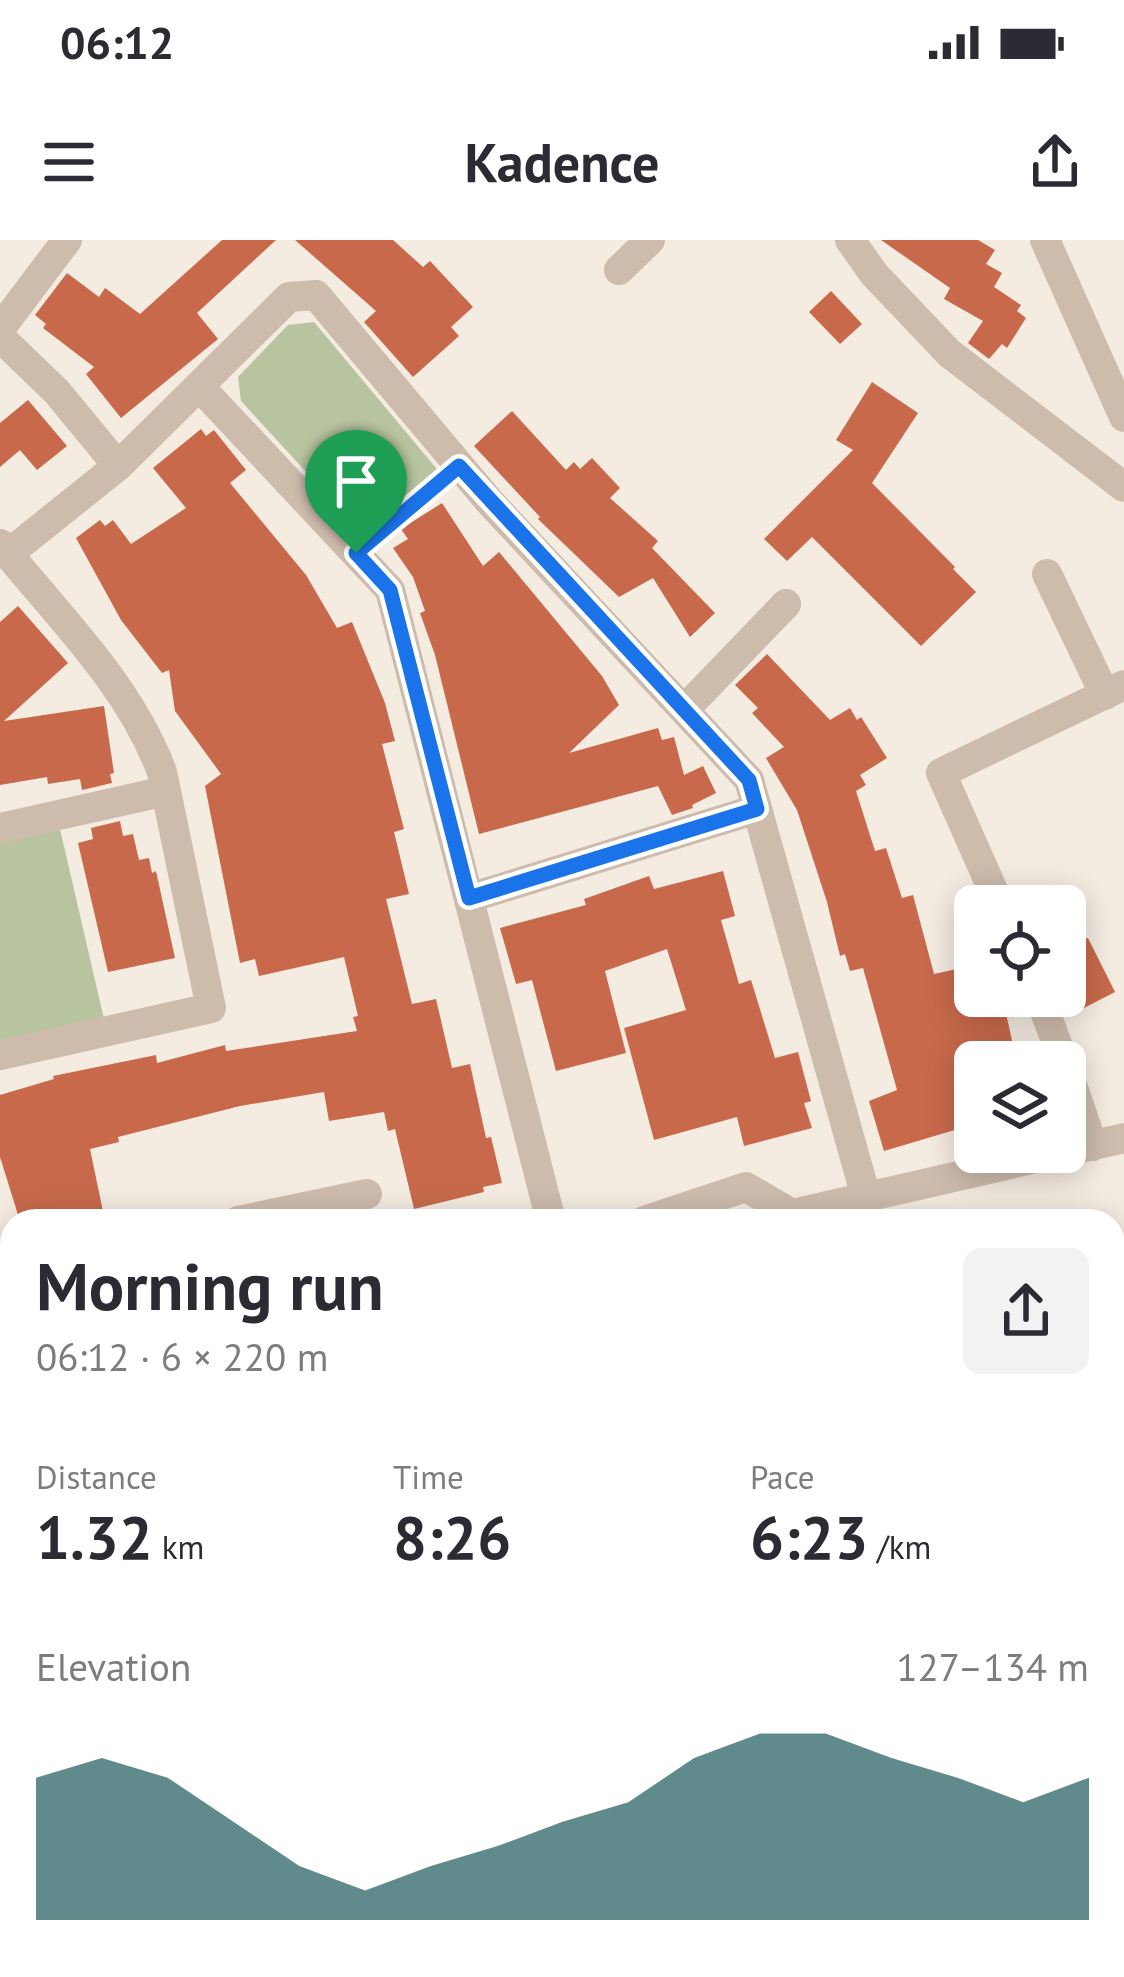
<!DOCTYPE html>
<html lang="en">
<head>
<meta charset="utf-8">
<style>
  body { margin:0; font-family:"PT Sans",sans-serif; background:#f2f2f3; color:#2b2b33; height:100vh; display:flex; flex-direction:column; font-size:45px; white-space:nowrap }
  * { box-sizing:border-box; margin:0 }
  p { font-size:39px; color:#7c7c81 }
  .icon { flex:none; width:66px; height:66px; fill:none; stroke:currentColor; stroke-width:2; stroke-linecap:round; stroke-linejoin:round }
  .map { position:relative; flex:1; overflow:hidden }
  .sheet { position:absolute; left:0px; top:969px; width:1125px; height:768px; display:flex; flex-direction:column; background:#fff; border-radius:36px 36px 0 0; box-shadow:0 6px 30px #0003 }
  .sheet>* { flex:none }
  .fabs { position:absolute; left:954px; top:645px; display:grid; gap:24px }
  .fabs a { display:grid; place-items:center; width:132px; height:132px; border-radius:18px; background:#fff; box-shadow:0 6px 30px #0003; font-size:60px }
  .pin { position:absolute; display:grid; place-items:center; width:102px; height:102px; color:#fff; margin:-123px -51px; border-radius:50% 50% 50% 0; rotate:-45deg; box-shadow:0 0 12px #0007 }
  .pin .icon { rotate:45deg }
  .round { display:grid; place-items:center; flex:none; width:126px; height:126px; border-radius:18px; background:#f2f2f3 }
  .summary { display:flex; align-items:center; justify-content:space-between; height:204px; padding:0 36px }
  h1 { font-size:66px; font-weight:600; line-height:90px }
  .stats { display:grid; grid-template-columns:repeat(3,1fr); gap:18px; height:204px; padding:12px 36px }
  .stats div { display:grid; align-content:center }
  .stats b { font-size:60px; font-weight:600 }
  .stats small { font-size:33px; font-weight:400 }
  .stats p { font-size:33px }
  .chart { height:336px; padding:24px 36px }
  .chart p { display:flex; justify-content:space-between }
  .chart svg { width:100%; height:216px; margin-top:12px; fill:#1f5a5e; opacity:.7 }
  .status { display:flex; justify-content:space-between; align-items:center; height:84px; padding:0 60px; background:#fff; direction:ltr }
  .status svg { height:33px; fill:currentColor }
  header { display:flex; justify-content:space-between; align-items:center; height:156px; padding:0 36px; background:#fff; font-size:54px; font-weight:600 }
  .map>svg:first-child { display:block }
  .green { fill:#b8c4a0 }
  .water { fill:#7fb0b2 }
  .building { fill:#c8694b }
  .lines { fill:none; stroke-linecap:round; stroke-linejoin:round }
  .path { stroke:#b9a596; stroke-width:8; stroke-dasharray:6 6; stroke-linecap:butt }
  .service { stroke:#cdbbac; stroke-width:21 }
  .minor { stroke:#cdbbac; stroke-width:30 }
  .tertiary { stroke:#cdbbac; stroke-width:30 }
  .route-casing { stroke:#fff; stroke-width:24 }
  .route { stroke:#1a73e8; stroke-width:15 }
</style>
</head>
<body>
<div class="status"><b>06:12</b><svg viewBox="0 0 49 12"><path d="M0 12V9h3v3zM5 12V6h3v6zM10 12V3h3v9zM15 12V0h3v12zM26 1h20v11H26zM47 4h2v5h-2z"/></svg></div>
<header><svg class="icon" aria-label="menu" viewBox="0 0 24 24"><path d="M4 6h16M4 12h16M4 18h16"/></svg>Kadence<svg class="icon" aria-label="share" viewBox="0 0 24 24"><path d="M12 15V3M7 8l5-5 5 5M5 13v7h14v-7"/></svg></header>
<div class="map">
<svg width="1124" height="1737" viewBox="0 0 1124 1737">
  <rect width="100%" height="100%" fill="#f4ebe1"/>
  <path class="green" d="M 314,82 L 441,234 L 366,297 L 241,161 L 238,137 L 288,85 Z
    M 60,589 L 104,779 L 0,801 L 0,601 Z
    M 1113,1601 L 1124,1613 L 1124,1676 L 1118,1682 L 1124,1686 L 1124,1737 L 217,1737 L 208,1725 L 1113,1725 Z"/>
  <path class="water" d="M 1113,1321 L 1124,1326 L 1124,1613 L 1113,1601 L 1113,1547 L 1121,1519 L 1113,1475 Z"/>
  <path class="building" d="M 222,0 L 276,0 L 197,73 L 218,99 L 121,178 L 86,134 L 94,127 L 43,88 L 46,84 L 35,75 L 67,33 L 99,57 L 105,48 L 140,74 Z
    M 295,0 L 393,0 L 423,27 L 430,21 L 473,67 L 451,87 L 459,96 L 413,137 L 364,82 L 376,71 Z
    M 881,0 L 978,0 L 995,10 L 986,24 L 1002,33 L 994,47 L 1021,65 L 1017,71 L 1026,78 L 1007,108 L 1002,104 L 989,119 L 968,103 L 983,81 L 944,59 L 950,48 Z
    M 831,51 L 862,84 L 840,104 L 809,72 Z
    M 872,142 L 918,173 L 872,243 L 955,327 L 953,329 L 976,352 L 921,406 L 812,297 L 787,321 L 764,299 L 853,210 L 836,200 Z
    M 28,160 L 67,206 L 37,230 L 20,210 L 0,227 L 0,183 Z
    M 512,171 L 566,230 L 574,222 L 580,229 L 592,218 L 620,248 L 610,258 L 658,301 L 652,308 L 715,373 L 690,397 L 653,338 L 619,357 L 538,279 L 540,277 L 474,206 Z
    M 201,189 L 206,196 L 214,190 L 246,230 L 230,243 L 306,335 L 337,388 L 352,382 L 385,463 L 395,501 L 382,504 L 404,589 L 394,592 L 409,654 L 386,659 L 412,764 L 436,759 L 452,828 L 470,824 L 486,898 L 491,897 L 502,943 L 483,947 L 484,952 L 414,969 L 395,889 L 388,891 L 384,872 L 329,881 L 324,852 L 240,866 L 118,897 L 119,902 L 90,909 L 105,981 L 20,981 L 0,917 L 0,855 L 54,839 L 53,836 L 156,815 L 157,823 L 225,805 L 226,811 L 357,791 L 353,777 L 358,776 L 344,717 L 259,736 L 255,719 L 240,723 L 205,546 L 221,534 L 175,471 L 169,430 L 162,433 L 121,380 L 76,298 L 100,280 L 105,286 L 113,280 L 131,304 L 186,268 L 153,228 Z
    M 442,263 L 483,326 L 499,312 L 602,436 L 619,465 L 569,513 L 658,488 L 662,500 L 674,497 L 684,535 L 703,526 L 716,553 L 692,565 L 693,568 L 672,575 L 658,546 L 479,594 L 435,415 L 420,373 L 425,371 L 413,337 L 393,308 L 408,299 L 401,289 Z
    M 18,366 L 68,423 L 4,481 L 104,466 L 114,533 L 110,534 L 112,543 L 82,550 L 80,539 L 48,544 L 47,537 L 0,545 L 0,382 Z
    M 767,414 L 830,480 L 850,468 L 857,480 L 861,477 L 887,518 L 860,535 L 866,545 L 856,551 L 875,611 L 886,608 L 902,658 L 913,655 L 934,734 L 975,725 L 975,756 L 1002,756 L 1017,822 L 975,822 L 975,884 L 884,911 L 869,861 L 897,850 L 863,728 L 850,731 L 845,714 L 840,716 L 827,662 L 797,570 L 766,518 L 784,507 L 752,473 L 758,468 L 735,445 Z
    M 120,581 L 123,596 L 133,594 L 139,620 L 149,618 L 152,633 L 156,631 L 175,718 L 108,732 L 78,603 L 93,599 L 91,588 Z
    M 723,631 L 735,676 L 721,680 L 739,744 L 751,740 L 775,818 L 798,812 L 811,861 L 804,863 L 812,888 L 744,906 L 737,877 L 654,900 L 624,788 L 686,770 L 667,709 L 605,731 L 626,813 L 556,831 L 532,740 L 516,744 L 500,688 L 586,665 L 584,659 L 649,636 L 654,649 Z
    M 1088,698 L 1115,752 L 1076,772 L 1065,750 L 1065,704 Z"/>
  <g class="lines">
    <path class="path" d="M 378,294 L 435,246"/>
    <path class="service" d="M 550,1725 L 550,1737"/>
    <path class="minor" d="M 850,0 L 874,34 L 949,113 L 1124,247
      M 619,30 L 650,0
      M 0,89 L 67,0
      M 0,97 L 57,152 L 118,226
      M 199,146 L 390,350 L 551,981
      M 0,304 C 58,376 129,444 162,532 L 211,768 L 0,815
      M 8,314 L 118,226 L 289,57 L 316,55 L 489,261 L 749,540 L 866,957
      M 1047,334 L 1105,455
      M 684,470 L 786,364
      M 0,588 L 166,551
      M 469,658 L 757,569
      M 1000,666 L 941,533 L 1124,445
      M 1039,756 L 1064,822
      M 1065,824 L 1093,906
      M 238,981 L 367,954
      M 644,981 L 746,947 L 792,974 L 1124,898
      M 0,1059 L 12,1056
      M 0,1266 L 12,1264
      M 0,1455 L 12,1455
      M 0,1632 L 12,1624"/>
    <path class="tertiary" d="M 1045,0 L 1124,177
      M 0,1577 L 12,1595
      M 94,1725 L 101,1737"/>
  </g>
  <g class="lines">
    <defs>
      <path id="route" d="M 459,226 L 749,540 L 757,569 L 469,658 L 390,350 L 356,313 Z"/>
    </defs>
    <use href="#route" class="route-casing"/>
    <use href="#route" class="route"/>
  </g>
</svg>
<div class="fabs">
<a><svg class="icon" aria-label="locate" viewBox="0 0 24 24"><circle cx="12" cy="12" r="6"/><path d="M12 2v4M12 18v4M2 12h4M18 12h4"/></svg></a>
<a><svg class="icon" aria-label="layers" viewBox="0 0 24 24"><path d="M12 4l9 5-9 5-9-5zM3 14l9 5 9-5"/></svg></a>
</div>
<div class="pin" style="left:356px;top:313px;background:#1e9e55"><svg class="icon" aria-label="arrive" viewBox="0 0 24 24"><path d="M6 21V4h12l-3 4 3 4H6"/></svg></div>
<section class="sheet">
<div class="summary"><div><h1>Morning run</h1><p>06:12 · 6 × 220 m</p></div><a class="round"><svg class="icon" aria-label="share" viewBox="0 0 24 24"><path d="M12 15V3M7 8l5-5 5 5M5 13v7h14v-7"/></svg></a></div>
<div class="stats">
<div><p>Distance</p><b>1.32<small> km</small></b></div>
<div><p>Time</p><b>8:26</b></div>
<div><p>Pace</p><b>6:23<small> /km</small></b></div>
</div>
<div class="chart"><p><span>Elevation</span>127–134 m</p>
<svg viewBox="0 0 160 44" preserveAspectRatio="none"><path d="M0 44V15L10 11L20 15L30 24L40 33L50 38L60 33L70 29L80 24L90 20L100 11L110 6L120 6L130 11L140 15L150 20L160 15V44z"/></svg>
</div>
</section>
</div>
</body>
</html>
